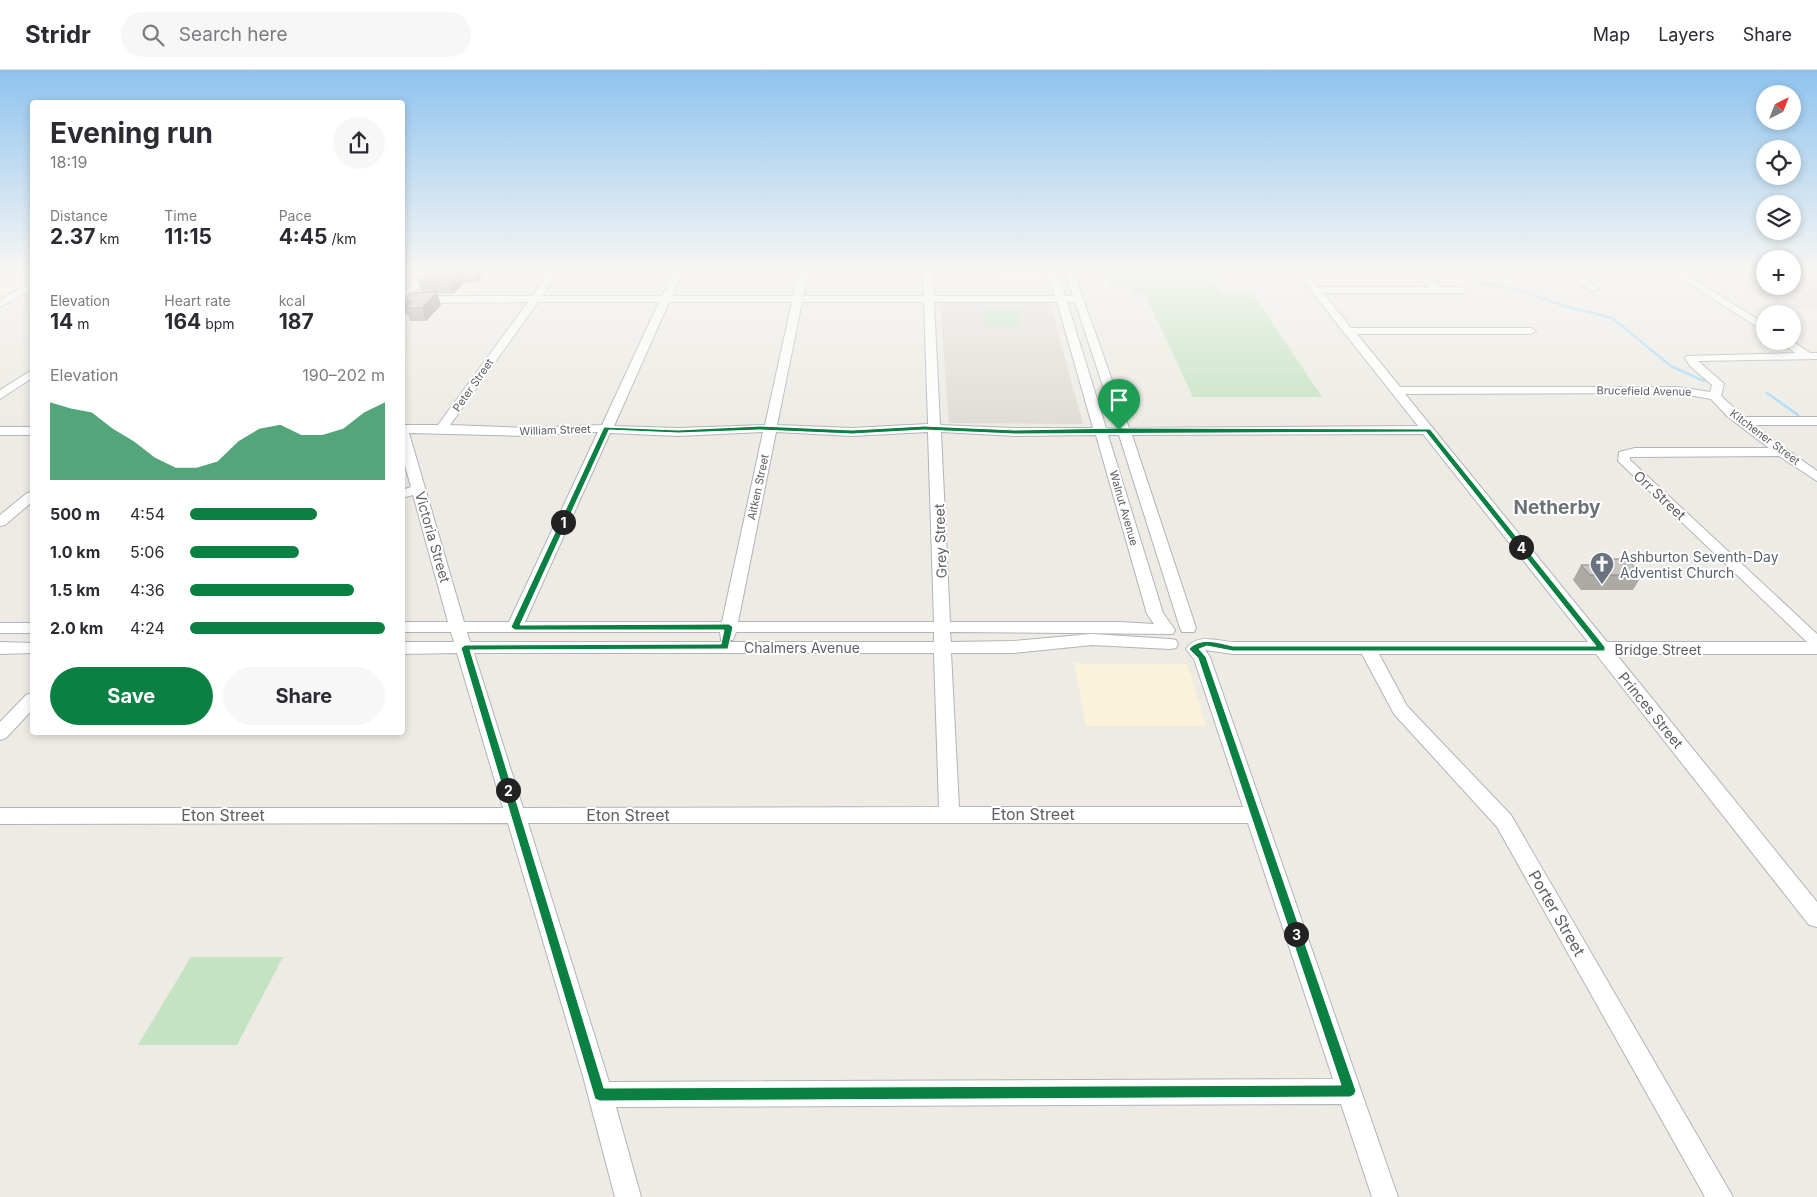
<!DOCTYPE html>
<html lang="en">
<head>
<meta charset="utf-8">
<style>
  body { margin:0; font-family:Inter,sans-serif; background:#f7f7f7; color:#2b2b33; height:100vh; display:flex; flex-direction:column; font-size:19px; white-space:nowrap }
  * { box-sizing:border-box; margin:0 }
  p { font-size:16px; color:#7c7c81 }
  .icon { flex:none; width:28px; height:28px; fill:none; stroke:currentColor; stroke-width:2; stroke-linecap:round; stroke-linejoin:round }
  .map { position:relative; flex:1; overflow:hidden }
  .panel { position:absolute; left:30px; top:30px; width:375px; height:635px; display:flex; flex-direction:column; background:#fff; border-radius:5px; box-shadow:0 2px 8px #0003 }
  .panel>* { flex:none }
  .needle { width:32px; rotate:42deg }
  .tools { position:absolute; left:1756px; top:15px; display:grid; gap:10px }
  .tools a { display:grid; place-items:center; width:45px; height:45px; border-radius:50%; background:#fff; box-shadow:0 2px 8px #0003; font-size:25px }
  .pin { position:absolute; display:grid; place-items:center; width:42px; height:42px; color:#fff; margin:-51px -21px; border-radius:50% 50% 50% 0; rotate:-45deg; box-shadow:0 0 5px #0007 }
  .pin .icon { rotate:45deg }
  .km { position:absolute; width:25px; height:25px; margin:-12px; border-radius:50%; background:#222; color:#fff; font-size:14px; line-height:25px; text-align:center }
  .round { display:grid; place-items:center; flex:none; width:52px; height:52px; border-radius:26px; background:#f7f7f7 }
  .summary { display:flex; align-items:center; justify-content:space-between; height:85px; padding:0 20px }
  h1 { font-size:28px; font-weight:700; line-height:38px }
  .figures { display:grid; grid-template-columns:repeat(3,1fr); gap:8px; height:85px; padding:5px 20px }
  .figures div { display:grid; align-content:center }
  .figures b { font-size:21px; font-weight:700 }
  .figures small { font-size:14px; font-weight:400 }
  .figures p { font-size:14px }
  .chart { height:140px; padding:10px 20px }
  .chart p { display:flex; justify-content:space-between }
  .chart svg { width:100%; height:90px; margin-top:5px; fill:#0b8043; opacity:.7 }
  .action { display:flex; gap:10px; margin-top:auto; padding:10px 20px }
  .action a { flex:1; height:58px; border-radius:30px; background:#0b8043; color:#fff; font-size:20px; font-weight:700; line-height:58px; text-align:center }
  .action a+a { background:#f7f7f7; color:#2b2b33 }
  ul { padding:0 20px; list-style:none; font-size:16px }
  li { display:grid; grid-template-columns:80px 60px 1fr; align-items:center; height:38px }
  li i { height:12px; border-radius:6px; background:#0b8043 }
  header { display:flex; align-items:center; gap:30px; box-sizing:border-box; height:70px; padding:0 25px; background:#fff; border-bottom:1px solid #e1e1e2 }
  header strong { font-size:24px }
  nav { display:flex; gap:28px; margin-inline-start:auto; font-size:18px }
  .search { width:350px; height:45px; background:#f7f7f7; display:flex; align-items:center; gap:12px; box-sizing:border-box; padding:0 18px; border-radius:28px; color:#7c7c81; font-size:19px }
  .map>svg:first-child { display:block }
  .commercial { fill:#fbf2db }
  .education { fill:#e0dcd5 }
  .green { fill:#c4e3c2 }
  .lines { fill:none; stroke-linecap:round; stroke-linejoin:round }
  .stream { stroke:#a8daf9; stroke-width:2.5 }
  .minor-casing { stroke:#b1b4b8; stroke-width:2 }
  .minor { fill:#fff; fill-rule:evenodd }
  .wall { fill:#ada9a5 }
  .shaded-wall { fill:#8d8a86 }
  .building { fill:#c9c5c0; stroke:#8d8a86 }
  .route { fill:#0b8043; stroke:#fff; fill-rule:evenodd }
  .labels { text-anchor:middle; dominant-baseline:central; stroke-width:4; stroke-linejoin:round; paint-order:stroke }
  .far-street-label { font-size:11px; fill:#5c5f63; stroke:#fff }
  .street-label { font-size:14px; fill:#5c5f63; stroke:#fff }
  .worship-label { font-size:14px; fill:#5b616d; stroke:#fff; text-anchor:start }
  .near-street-label { font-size:16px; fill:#5c5f63; stroke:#fff }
  .district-label { font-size:19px; font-weight:bold; fill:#6d7175; stroke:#fff }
</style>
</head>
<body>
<header>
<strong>Stridr</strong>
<div class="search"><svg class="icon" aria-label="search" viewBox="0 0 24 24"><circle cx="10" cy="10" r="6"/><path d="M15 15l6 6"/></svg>Search here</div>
<nav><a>Map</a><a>Layers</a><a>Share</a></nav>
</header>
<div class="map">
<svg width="1817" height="1127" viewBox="0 0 1817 1127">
  <rect width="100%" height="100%" fill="#edebe4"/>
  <path class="commercial" d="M 0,198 L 32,198 L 32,210 L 5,225 L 0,225 Z
    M 444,198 L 546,198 L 533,216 L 480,216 L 473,225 L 419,224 Z
    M 1074,592 L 1083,594 L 1187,594 L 1206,656 L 1086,656 Z"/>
  <path class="education" d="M 1731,209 L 1765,209 L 1765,216 L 1792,216 L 1793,209 L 1817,209 L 1817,239 L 1779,239 Z
    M 940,233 L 1050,233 L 1083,354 L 949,353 Z"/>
  <path class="green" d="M 1105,204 L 1209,204 L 1222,224 L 1253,224 L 1322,327 L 1193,327 L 1145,224 L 1135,224 L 1131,217 L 1110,217 Z
    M 983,240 L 1019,240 L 1022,257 L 986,257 Z
    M 191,887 L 283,887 L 237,975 L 138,975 Z"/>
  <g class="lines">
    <path class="stream" d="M 1476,198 L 1478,211 L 1482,213 L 1519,220 L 1561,235 L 1612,248 L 1671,296 L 1704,311
      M 1767,323 L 1798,345"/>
    <defs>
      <path id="minor" d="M 427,198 L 437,198 L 411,226 L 532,226 L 552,198 L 561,198 L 542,226 L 662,226 L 675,198 L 684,198 L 672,226 L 793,226 L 799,198 L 809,198 L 803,226 L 924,226 L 923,198 L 933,198 L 934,226 L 1055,226 L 1051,211 L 994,211 L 989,208 L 994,205 L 1049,205 L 1047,198 L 1057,198 L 1065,226 L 1073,226 L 1063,198 L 1303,198 L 1318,217 L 1429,217 L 1418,206 L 1418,198 L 1428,198 L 1428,205 L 1440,217 L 1462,217 L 1467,220 L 1462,223 L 1323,223 L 1351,258 L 1531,258 L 1536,261 L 1531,264 L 1357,264 L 1400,317 L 1678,317 L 1710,322 L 1712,315 L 1690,296 L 1685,288 L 1687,286 L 1795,283 L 1779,271 L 1792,271 L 1810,283 L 1817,283 L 1817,289 L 1698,291 L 1722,312 L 1724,314 L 1721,326 L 1744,347 L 1817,347 L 1817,355 L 1753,355 L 1817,401 L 1817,411 L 1779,386 L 1630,387 L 1630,390 L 1817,564 L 1817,584 L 1616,584 L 1817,832 L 1817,857 L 1809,855 L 1596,584 L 1379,584 L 1407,636 L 1511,745 L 1733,1127 L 1705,1127 L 1497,757 L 1394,644 L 1362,584 L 1233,584 L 1205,580 L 1210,587 L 1398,1127 L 1372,1127 L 1341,1034 L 616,1037 L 641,1127 L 615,1127 L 583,1006 L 508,753 L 0,754 L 0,738 L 503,738 L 457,583 L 402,584 L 402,572 L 454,572 L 451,562 L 402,562 L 402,552 L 448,552 L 413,425 L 402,428 L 402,420 L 411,417 L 402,385 L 402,355 L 438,355 L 528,232 L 402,233 L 402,224 ZM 1074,203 L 1297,203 L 1418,356 L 1129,358 ZM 538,232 L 659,232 L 602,355 L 526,358 L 450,355 ZM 669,232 L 792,232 L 765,355 L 678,358 L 614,356 ZM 802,232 L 924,232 L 928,354 L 852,358 L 777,355 ZM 934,232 L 1057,232 L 1093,358 L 1015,358 L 940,355 ZM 1067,232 L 1075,232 L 1117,358 L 1106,358 ZM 1678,323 L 1711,329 L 1728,347 L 1769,378 L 1635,378 L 1619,382 L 1618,391 L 1807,572 L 1607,572 L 1405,324 ZM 585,362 L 598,362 L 509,552 L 464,552 L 409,363 L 526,366 ZM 763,362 L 722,552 L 525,552 L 610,363 L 678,366 ZM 776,362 L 852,366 L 928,362 L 934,552 L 738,552 ZM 941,362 L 1015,366 L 1096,365 L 1147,544 L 1154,554 L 1121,552 L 950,552 ZM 1423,364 L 1588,572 L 1233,572 C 1217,571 1196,563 1186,579 L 1194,589 L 1243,737 L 959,737 L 951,583 L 1014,583 L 1092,575 L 1170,579 L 1176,578 L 1178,574 L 1176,570 L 1170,569 L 1092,564 L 1014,571 L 951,572 L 950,562 L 1173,564 L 1175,560 L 1163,543 L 1108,365 L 1119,365 L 1180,558 L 1182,562 L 1194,562 L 1196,558 L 1132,365 ZM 467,562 L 720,562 L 721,570 L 733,570 L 736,562 L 934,562 L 934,572 L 470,572 ZM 474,583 L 934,583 L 939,737 L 523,738 ZM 528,753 L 1248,753 L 1333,1009 L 609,1012 Z
        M 1558,198 L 1569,198 L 1599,219 L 1591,221 Z
        M 1665,198 L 1676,198 L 1765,254 L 1765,262 Z
        M 32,212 L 32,219 L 0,237 L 0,230 Z
        M 32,300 L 32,308 L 0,329 L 0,320 Z
        M 0,357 L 32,357 L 32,365 L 0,365 Z
        M 32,422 L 32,432 L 5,455 L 0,456 L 0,445 L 27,423 Z
        M 0,553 L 32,553 L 32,563 L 0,563 Z
        M 0,572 L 32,573 L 32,583 L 0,584 Z
        M 32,623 L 32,640 L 6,668 L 0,670 L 0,652 L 26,625 Z"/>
    </defs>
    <use href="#minor" class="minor-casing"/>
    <use href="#minor" class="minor"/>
  </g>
  <path class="wall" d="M 431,198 L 487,202 L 478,212 L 464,213 L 453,224 L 437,223 L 441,235 L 426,251 L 410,251 L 408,244 L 405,244 L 402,235 L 402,230 L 422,222 L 418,211 Z
    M 1612,489 L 1642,505 L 1633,520 L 1581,520 L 1573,510 L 1581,495 L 1594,495 L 1595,493 L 1599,493 L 1600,491 L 1610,491 Z"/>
  <path class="shaded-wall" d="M 478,198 L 486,198 L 487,202 L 478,212 L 475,201 Z
    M 460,202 L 464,213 L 453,224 L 450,213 Z
    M 437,222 L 441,235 L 426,251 L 422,238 Z"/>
  <path class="building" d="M 431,198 L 478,198 L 475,201 L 460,202 L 450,213 L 418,211 Z
    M 437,222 L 422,238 L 406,238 L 413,231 L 402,231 L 402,230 L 410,223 Z
    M 1612,489 L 1627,489 L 1642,505 L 1590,505 L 1581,495 L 1596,495 L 1595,493 L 1602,493 L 1600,491 L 1614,491 Z"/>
  <linearGradient id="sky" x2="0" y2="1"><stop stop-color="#8ec3ef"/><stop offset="0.56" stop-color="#f7f6f3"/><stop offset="1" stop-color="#f7f6f3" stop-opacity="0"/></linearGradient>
  <rect width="1817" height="356" fill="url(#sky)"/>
  <path class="route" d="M 760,356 L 852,360 L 924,356 L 1015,360 L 1119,358 L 1430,359 L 1605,577 L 1605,581 L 1233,581 L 1207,576 L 1199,579 L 1206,587 L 1356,1021 L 1354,1025 L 1350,1027 L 600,1031 L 595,1029 L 461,578 L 465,575 L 721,574 L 724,560 L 515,560 L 511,557 L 604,357 L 678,360 ZM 609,360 L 678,363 L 760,360 L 852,364 L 924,360 L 1015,364 L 1426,362 L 1596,576 L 1233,576 C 1218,573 1201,566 1189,579 L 1198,588 L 1341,1015 L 604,1018 L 470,580 L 728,579 L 733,557 L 729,554 L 520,555 Z"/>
  <defs>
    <symbol id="church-pin" viewBox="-11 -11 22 30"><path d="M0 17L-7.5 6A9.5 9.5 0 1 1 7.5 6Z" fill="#6b7280" stroke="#fff"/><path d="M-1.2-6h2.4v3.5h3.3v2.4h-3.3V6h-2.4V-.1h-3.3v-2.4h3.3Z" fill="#fff"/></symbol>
  </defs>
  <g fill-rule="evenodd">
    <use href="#church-pin" x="1588" y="480" width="28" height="38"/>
  </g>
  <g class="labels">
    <g class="far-street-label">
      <text transform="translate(473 315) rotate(-55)">Peter Street</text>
      <text transform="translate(1644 321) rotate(1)">Brucefield Avenue</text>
      <text transform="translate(555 360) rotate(-2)">William Street</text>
      <text transform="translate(1765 367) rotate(37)">Kitchener Street</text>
      <text transform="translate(758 417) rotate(-78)">Aitken Street</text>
      <text transform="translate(1124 438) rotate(74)">Walnut Avenue</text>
    </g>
    <g class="street-label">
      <text transform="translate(1660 425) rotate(43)">Orr Street</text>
      <text transform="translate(433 467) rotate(74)">Victoria Street</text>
      <text transform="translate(940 471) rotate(-92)">Grey Street</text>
      <text x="802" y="577">Chalmers Avenue</text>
      <text x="1658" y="579">Bridge Street</text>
      <text transform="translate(1651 640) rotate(51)">Princes Street</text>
    </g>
    <g class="worship-label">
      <text x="1620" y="486">Ashburton Seventh-Day<tspan x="1620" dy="16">Adventist Church</tspan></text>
    </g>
    <g class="near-street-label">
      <text x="1033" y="744">Eton Street</text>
      <text x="223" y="745">Eton Street</text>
      <text x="628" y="745">Eton Street</text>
      <text transform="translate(1557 843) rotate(60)">Porter Street</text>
    </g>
    <g class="district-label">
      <text x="1557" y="437">Netherby</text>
    </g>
  </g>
</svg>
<div class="tools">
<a><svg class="needle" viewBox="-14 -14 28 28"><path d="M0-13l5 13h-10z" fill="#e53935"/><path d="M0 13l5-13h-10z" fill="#7c7c81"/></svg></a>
<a><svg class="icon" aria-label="locate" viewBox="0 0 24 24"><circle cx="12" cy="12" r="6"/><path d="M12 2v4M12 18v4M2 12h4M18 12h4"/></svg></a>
<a><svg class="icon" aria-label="layers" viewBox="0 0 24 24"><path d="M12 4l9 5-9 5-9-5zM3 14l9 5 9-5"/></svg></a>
<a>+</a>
<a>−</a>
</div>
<div class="pin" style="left:1119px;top:360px;background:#1e9e55"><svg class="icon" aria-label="arrive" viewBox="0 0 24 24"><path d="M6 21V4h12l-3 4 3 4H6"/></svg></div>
<b class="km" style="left:563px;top:452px">1</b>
<b class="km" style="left:508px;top:720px">2</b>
<b class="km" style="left:1296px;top:864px">3</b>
<b class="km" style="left:1521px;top:477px">4</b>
<section class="panel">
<div class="summary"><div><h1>Evening run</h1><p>18:19</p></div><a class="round"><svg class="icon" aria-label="share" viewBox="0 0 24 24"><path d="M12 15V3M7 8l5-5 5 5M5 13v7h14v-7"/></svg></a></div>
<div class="figures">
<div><p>Distance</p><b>2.37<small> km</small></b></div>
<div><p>Time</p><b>11:15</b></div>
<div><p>Pace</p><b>4:45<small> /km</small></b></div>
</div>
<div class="figures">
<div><p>Elevation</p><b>14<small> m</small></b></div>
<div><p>Heart rate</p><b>164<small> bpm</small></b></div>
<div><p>kcal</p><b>187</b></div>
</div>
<div class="chart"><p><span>Elevation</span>190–202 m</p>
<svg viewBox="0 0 160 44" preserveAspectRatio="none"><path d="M0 44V6L10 9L20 11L30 19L40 25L50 33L60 38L70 38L80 35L90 25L100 19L110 17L120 22L130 22L140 19L150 11L160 6V44z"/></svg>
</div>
<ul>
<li><b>500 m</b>4:54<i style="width:65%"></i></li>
<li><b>1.0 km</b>5:06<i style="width:56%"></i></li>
<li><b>1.5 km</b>4:36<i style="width:84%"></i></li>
<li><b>2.0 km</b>4:24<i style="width:100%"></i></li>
</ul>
<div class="action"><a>Save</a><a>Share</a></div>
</section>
</div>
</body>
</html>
